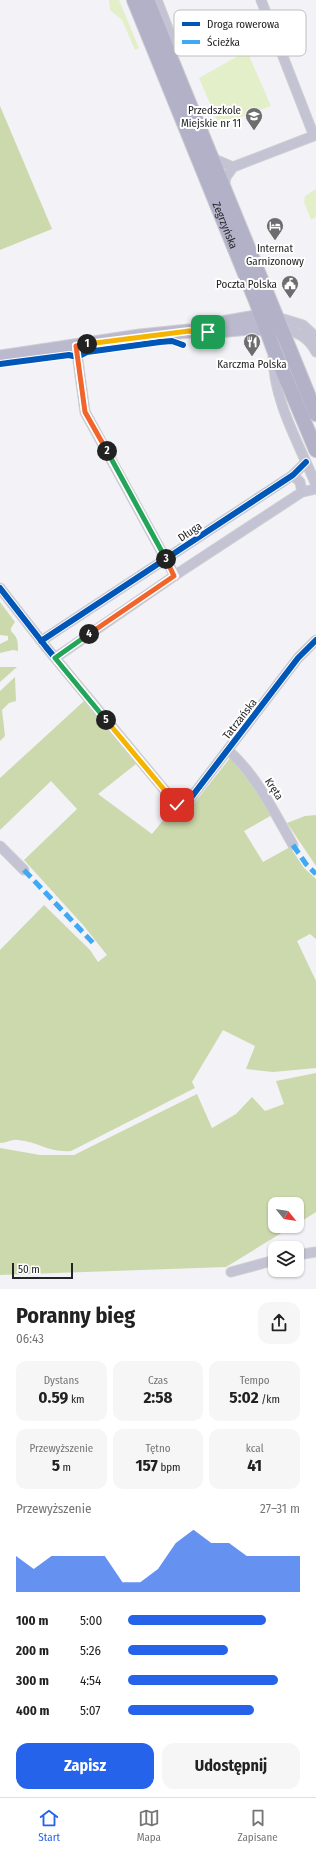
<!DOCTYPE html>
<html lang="pl">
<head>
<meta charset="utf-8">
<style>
  body { margin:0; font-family:"Fira Sans Condensed",sans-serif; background:#f6f6f6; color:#222; height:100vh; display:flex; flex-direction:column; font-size:15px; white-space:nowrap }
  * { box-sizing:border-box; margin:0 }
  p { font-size:13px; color:#767676 }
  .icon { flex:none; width:22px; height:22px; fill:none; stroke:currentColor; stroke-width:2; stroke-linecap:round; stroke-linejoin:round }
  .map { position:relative; height:1289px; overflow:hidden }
  .panel { display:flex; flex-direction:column; background:#fff; flex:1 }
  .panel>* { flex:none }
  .needle { width:26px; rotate:120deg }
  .buttons { position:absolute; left:268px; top:1197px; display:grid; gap:8px }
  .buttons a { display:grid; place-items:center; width:36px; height:36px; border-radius:8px; background:#fff; box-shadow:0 1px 3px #0004; font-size:20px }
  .scale { position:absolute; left:12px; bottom:10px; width:61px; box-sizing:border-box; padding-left:4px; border:2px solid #252528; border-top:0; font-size:11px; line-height:14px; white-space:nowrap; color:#252528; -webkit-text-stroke:3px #fff; paint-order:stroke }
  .pin { position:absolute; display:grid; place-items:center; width:34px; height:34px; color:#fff; margin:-17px; border-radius:8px; box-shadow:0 2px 6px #0006 }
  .km { position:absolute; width:20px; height:20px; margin:-10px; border-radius:50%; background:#222; color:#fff; font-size:11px; line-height:20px; text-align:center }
  .round { display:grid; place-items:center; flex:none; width:42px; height:42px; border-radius:12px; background:#f6f6f6 }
  .overview { display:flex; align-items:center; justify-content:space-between; height:68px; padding:0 16px }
  h1 { font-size:22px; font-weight:700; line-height:30px }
  .figures { display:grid; grid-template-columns:repeat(3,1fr); gap:6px; height:68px; padding:4px 16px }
  .figures div { display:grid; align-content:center; border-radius:10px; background:#f6f6f6; text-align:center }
  .figures b { font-size:17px; font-weight:700 }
  .figures small { font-size:11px; font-weight:400 }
  .figures p { font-size:11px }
  .chart { height:112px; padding:8px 16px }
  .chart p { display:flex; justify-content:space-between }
  .chart svg { width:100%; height:72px; margin-top:4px; fill:#2563eb; opacity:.7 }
  .action { display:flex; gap:8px; margin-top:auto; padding:8px 16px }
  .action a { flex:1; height:46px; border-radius:12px; background:#2563eb; color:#fff; font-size:16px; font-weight:700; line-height:46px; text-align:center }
  .action a+a { background:#f6f6f6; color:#222 }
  ul { padding:0 16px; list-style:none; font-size:13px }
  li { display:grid; grid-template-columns:64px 48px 1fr; align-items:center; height:30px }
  li i { height:10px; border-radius:5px; background:#2563eb }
  .tabs { display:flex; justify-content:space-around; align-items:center; height:56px; border-top:1px solid #e0e0e0; background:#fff; font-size:11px; color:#767676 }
  .tabs a { display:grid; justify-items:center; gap:2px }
  .tabs .current { color:#2563eb }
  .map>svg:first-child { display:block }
  .green { fill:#e3efc9 }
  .forest { fill:#ccd9ac }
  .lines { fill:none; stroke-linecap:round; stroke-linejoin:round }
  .street-casing { stroke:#ceced1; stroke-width:11 }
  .secondary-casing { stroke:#ceced1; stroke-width:15 }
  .primary-casing { stroke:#ceced1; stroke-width:16 }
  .street { stroke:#c3c3d4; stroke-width:9 }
  .secondary { stroke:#bab9cd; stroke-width:13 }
  .primary { stroke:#b3b1c8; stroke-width:14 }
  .quiet { stroke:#3fa9f5; stroke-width:5; stroke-dasharray:10 5; stroke-linecap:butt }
  .cycleway-casing { stroke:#fff; stroke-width:8 }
  .cycleway { stroke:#0057b8; stroke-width:6 }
  .split-1-casing { stroke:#fff; stroke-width:8 }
  .split-2-casing { stroke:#fff; stroke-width:8 }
  .split-3-casing { stroke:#fff; stroke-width:8 }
  .split-4-casing { stroke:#fff; stroke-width:8 }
  .split-5-casing { stroke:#fff; stroke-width:8 }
  .split-6-casing { stroke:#fff; stroke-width:8 }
  .split-1 { stroke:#f5b400; stroke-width:5 }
  .split-2 { stroke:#f0652b; stroke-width:5 }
  .split-3 { stroke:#22a559; stroke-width:5 }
  .split-4 { stroke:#f0652b; stroke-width:5 }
  .split-5 { stroke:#22a559; stroke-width:5 }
  .split-6 { stroke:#f5b400; stroke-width:5 }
  .labels { text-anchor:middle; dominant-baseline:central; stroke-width:4; stroke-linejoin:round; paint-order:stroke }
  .poi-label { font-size:11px; fill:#252528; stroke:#fff; text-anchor:end }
  .street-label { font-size:11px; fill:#252528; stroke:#fff }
  .key { fill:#fff; stroke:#bebebe; stroke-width:1 }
  .key-label { font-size:11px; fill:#252528 }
</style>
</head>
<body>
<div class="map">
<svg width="316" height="1289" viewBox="0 0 316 1289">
  <rect width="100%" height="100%" fill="#f2f2f7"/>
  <path class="green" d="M 109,0 L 119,0 L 139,48 L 135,50 L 122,20 L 110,10 Z
    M 247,51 L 271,106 L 219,125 L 199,78 Z
    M 316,189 L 316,217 L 311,220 L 304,202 L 305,196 Z"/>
  <path class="forest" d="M 0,106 L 52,229 L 0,250 Z
    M 0,602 L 15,622 L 11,628 L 11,631 C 18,638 18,641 18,651 L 13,650 L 0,653 L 0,644 L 8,640 L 8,636 L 0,635 Z
    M 0,667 L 17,667 L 0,682 Z
    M 15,677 L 16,701 L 9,703 L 2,710 L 5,736 L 0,741 L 0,691 Z
    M 84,701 L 136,764 L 98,794 L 152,834 L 173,808 L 184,816 L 230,758 L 255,788 L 272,815 L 244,831 L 263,862 L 290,847 L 304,868 L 316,879 L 316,939 L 310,934 L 297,941 L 316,981 L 316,1068 L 273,1072 L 246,1069 L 255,1046 L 223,1030 L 192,1082 L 195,1088 L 71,1151 C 49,1153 39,1142 18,1140 C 12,1139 7,1143 0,1143 L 0,950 L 44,905 L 90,950 L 98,962 L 107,955 L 83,925 L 24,860 L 77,809 L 51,781 L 0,830 L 0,778 Z
    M 316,815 L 316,866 L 287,823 L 305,816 Z
    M 316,1073 L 316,1212 L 297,1224 L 297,1204 L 275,1204 L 275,1226 L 293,1226 L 226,1267 L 0,1275 L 0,1148 L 40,1155 L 74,1155 L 197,1094 L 212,1128 L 236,1114 L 252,1097 L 265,1111 L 284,1104 L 276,1081 Z"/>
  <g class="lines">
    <defs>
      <path id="street" d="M 157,0 L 169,31 L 169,47
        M 261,0 L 314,136
        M 212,158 L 233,167
        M 224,188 L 226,177 L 233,167 L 316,135
        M 277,317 L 303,325 L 316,337
        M 282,329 C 297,331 309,338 316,352
        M 76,346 L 85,412 L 175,576
        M 273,355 C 273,400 299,444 316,485
        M 293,475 L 300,482 L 302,492
        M 0,588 L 46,647 L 167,793 L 179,806 L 182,805 L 190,799 L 298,658 L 316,640
        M 41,641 L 293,475 L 306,462
        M 55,658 L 183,570 L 302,492 L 316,489
        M 228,750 C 257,776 274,812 293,845
        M 0,846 L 24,870
        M 297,1255 L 316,1252
        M 231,1272 L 275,1260"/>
      <path id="secondary" d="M 216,324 L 261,316 L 272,317
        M 0,357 L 140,336 L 189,331 L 208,332 L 248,328 L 276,329"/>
      <g id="primary">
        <path id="s1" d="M 134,0 L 256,301 L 274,350 L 316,450"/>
        <path d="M 147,0 L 316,414"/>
      </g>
    </defs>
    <use href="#street" class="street-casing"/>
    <use href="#secondary" class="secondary-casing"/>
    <use href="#primary" class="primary-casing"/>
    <use href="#street" class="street"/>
    <use href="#secondary" class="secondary"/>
    <use href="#primary" class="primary"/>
    <path class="quiet" d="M 293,845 L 306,864 L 316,874
      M 24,870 L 94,944"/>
    <defs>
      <path id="cycleway" d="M 76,346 L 85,412 L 175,576
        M 0,364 L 69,355 L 77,357 L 87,352 L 160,342 L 172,341 L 183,345
        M 0,588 L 46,647 L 167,793 L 179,806 L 182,805 L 190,799 L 298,658 L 316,640
        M 41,641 L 293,475 L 306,462"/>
    </defs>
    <use href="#cycleway" class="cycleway-casing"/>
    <use href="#cycleway" class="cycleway"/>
  </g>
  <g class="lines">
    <defs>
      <path id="split-1" d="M 87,344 L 189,331 L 208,332"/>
      <path id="split-2" d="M 87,344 L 76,346 L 85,412 L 107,451"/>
      <path id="split-3" d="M 107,451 L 166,559"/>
      <path id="split-4" d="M 89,634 L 174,576 L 166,559"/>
      <path id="split-5" d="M 89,634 L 55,658 L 106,720"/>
      <path id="split-6" d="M 106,720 L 177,805"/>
    </defs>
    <use href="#split-1" class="split-1-casing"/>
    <use href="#split-2" class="split-2-casing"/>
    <use href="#split-3" class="split-3-casing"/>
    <use href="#split-4" class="split-4-casing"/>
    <use href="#split-5" class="split-5-casing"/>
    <use href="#split-6" class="split-6-casing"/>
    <use href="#split-1" class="split-1"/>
    <use href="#split-2" class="split-2"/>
    <use href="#split-3" class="split-3"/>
    <use href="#split-4" class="split-4"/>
    <use href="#split-5" class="split-5"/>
    <use href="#split-6" class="split-6"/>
  </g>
  <defs>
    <symbol id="school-pin" viewBox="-11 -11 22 30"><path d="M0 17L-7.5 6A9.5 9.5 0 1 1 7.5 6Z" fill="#6d6d70" stroke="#fff"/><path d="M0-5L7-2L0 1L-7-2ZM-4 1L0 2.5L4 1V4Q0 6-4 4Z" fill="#fff"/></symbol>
    <symbol id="hotel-pin" viewBox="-11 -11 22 30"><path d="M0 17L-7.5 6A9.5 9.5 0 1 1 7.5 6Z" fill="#6d6d70" stroke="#fff"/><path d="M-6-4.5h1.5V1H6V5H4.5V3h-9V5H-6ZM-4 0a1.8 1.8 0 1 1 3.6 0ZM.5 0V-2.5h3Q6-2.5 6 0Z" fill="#fff"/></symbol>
    <symbol id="civic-pin" viewBox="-11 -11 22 30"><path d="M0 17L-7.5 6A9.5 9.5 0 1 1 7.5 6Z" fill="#6d6d70" stroke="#fff"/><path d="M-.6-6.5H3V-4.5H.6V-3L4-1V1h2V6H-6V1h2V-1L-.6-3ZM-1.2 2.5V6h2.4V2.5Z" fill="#fff"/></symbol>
    <symbol id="restaurant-pin" viewBox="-11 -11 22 30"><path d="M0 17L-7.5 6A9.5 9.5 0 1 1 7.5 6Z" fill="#6d6d70" stroke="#fff"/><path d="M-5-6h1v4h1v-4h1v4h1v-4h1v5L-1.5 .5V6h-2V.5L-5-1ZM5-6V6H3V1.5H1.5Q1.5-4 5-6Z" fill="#fff"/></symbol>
  </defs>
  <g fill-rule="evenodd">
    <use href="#school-pin" x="244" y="106" width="20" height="27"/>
    <use href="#hotel-pin" x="265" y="216" width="20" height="27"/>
    <use href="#civic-pin" x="280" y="274" width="20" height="27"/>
    <use href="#restaurant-pin" x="242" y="332" width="20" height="27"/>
  </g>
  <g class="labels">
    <g class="poi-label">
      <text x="241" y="110">Przedszkole<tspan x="241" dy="13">Miejskie nr 11</tspan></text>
      <text x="275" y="248" text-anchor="middle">Internat<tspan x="275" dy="13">Garnizonowy</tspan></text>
      <text x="277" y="284">Poczta Polska</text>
      <text x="252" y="364" text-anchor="middle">Karczma Polska</text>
    </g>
    <g class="street-label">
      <text stroke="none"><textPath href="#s1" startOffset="243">Zegrzyńska</textPath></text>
      <text transform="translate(190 532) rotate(-34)">Długa</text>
      <text transform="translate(240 719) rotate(-52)">Tatrzańska</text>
      <text transform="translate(274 789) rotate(57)">Kręta</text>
    </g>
  </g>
  <rect x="174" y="10" width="132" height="46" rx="6" class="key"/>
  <rect x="182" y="22" width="18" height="4" fill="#0057b8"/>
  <rect x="182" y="40" width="18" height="4" fill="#3fa9f5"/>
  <g class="key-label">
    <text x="207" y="28">Droga rowerowa</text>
    <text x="207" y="46">Ścieżka</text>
  </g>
</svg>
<div class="buttons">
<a><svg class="needle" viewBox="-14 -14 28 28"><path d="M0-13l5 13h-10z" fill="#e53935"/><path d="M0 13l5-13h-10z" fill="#767676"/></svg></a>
<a><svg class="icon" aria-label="layers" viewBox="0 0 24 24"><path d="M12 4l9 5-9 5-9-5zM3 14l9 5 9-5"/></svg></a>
</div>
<div class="scale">50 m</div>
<div class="pin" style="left:208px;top:332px;background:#1e9e55"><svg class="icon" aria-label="arrive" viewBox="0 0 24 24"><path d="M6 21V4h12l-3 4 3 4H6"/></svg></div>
<div class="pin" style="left:177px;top:805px;background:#d93025"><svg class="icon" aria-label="check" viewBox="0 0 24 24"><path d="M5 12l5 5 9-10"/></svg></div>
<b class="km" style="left:87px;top:344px">1</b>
<b class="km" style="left:107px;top:451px">2</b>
<b class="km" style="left:166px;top:559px">3</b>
<b class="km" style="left:89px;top:634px">4</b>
<b class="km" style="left:106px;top:720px">5</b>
</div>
<section class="panel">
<div class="overview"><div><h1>Poranny bieg</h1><p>06:43</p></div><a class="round"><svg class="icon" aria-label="share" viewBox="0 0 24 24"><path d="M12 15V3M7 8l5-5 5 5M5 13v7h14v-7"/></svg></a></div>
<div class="figures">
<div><p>Dystans</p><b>0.59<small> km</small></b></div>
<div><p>Czas</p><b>2:58</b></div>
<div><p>Tempo</p><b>5:02<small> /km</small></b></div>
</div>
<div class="figures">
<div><p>Przewyższenie</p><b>5<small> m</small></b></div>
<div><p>Tętno</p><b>157<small> bpm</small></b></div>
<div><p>kcal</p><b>41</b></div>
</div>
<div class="chart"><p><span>Przewyższenie</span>27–31 m</p>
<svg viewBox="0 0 160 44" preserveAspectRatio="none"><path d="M0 44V22L10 30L20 22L30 22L40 22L50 22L60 38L70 38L80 30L90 14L100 6L110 14L120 14L130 22L140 22L150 22L160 22V44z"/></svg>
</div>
<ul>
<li><b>100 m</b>5:00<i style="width:80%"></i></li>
<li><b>200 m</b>5:26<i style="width:58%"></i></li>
<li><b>300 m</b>4:54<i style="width:87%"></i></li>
<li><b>400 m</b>5:07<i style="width:73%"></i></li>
</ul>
<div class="action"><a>Zapisz</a><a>Udostępnij</a></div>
</section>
<nav class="tabs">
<a class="current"><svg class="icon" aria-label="home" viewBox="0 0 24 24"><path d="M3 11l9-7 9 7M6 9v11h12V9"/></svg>Start</a>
<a><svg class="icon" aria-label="map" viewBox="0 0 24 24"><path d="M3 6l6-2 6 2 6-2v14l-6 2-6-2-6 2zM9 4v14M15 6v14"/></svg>Mapa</a>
<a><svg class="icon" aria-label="saved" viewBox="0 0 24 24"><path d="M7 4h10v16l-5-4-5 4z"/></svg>Zapisane</a>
</nav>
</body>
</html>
